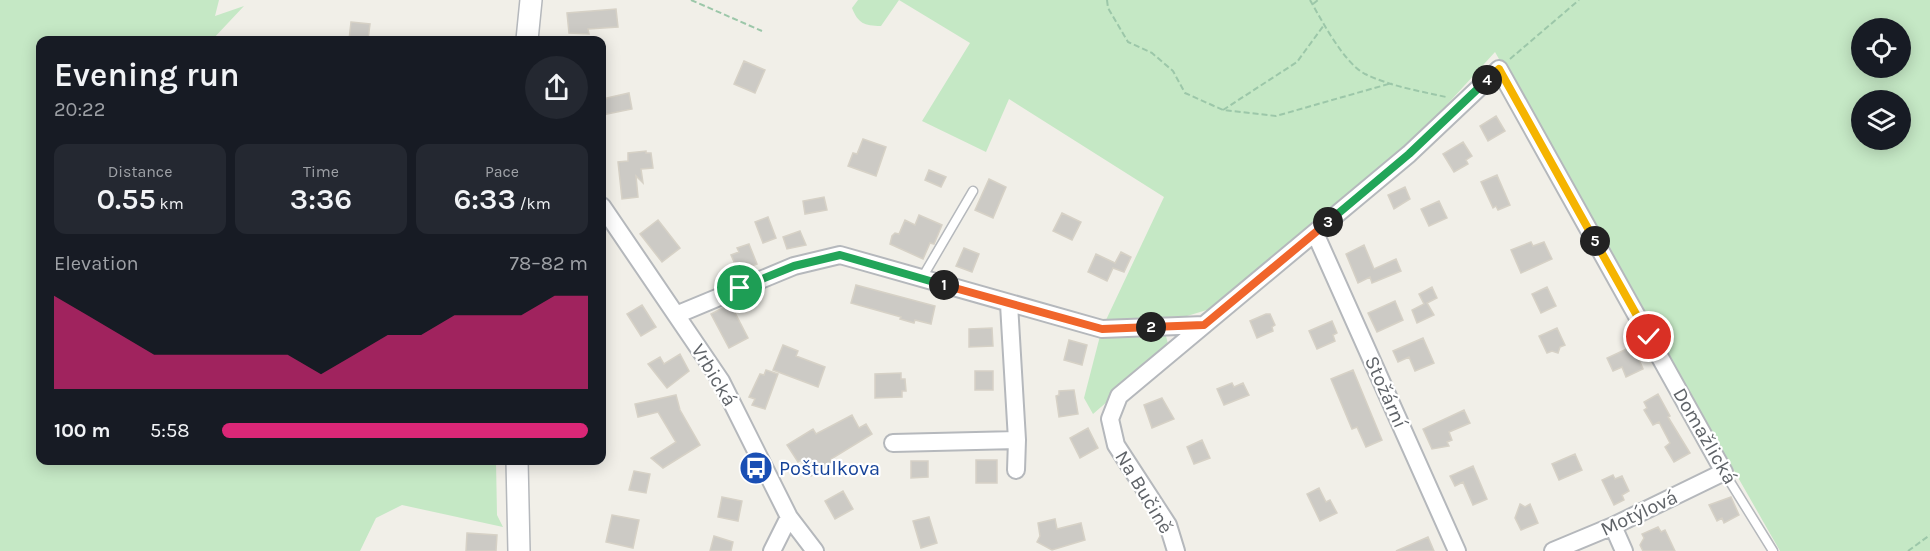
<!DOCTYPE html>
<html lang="en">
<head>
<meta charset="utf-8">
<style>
  body { margin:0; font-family:Karla,sans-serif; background:#242831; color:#f1f3f6; height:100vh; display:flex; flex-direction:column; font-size:22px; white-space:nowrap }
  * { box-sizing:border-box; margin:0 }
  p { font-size:20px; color:#9ea1a6 }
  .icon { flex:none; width:33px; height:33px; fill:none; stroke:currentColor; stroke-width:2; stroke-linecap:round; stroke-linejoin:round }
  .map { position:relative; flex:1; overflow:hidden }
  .details { position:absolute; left:36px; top:36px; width:570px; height:429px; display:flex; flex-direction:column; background:#171b24; border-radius:12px; box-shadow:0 3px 15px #0003 }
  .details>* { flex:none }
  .tools { position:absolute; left:1851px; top:18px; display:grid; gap:12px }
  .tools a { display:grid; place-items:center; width:60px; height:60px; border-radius:50%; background:#171b24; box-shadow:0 3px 15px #0003; font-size:30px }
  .pin { position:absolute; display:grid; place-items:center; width:51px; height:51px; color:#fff; margin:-26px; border:3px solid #fff; border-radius:50%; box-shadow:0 2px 6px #0007 }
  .km { position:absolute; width:30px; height:30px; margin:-15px; border-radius:50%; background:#222; color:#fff; font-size:16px; line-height:30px; text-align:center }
  .round { display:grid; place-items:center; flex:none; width:63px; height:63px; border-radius:32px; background:#242831 }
  .overview { display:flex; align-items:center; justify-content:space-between; height:102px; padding:0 18px }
  h1 { font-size:33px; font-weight:600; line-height:45px }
  .metrics { display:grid; grid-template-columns:repeat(3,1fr); gap:9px; height:102px; padding:6px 18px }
  .metrics div { display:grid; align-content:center; border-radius:12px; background:#242831; text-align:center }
  .metrics b { font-size:30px; font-weight:600 }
  .metrics small { font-size:16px; font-weight:400 }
  .metrics p { font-size:16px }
  .chart { height:168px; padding:12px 18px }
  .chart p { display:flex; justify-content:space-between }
  .chart svg { width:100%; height:108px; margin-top:6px; fill:#db2777; opacity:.7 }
  ul { padding:0 18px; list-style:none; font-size:20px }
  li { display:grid; grid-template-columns:96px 72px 1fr; align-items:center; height:45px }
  li i { height:15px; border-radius:8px; background:#db2777 }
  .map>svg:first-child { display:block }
  .green { fill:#c5e8c5; fill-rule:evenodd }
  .building { fill:#cccac5; stroke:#d6d1c6; stroke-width:1.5 }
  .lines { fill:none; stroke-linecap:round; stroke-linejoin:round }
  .service-casing { stroke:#b5b8bc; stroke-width:11 }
  .minor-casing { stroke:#b5b8bc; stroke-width:20 }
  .tertiary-casing { stroke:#b5b8bc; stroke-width:24 }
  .path { stroke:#9cc7a9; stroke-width:2; stroke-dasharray:6 3; stroke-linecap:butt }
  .service { stroke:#fff; stroke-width:8 }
  .minor { stroke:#fff; stroke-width:16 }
  .tertiary { stroke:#fff; stroke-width:21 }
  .split-1-casing { stroke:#fff; stroke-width:12 }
  .split-2-casing { stroke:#fff; stroke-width:12 }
  .split-3-casing { stroke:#fff; stroke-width:12 }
  .split-4-casing { stroke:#fff; stroke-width:12 }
  .split-5-casing { stroke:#fff; stroke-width:12 }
  .split-6-casing { stroke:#fff; stroke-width:12 }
  .split-1 { stroke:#22a559; stroke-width:8 }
  .split-2 { stroke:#f0652b; stroke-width:8 }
  .split-3 { stroke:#f0652b; stroke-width:8 }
  .split-4 { stroke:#22a559; stroke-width:8 }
  .split-5 { stroke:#f5b400; stroke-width:8 }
  .split-6 { stroke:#f5b400; stroke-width:8 }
  .labels { text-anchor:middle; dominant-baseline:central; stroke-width:4.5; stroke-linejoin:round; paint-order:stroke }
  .street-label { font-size:20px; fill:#5f6368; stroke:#fff }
  .transit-label { font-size:20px; fill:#164399; stroke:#fff; text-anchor:start }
</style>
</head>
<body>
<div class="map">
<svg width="1930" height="551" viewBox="0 0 1930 551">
  <rect width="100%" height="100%" fill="#f1efe8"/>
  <path class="green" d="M 0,0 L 219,0 L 215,16 L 244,6 L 212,40 L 40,40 L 40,460 L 496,461 L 497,515 L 503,527 L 402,505 L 376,518 L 360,551 L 0,551 Z
    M 858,0 L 1930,0 L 1930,551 L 1780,551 L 1495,52 L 1412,143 L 1242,286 L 1210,309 L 1187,316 L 1106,320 L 1164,197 L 1009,99 L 986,152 L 922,121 L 970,43 L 899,0 L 881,26 C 864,26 858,23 852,8 ZM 1862,28 L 1900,28 L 1900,68 L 1862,68 ZM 1862,100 L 1900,100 L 1900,140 L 1862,140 Z
    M 1165,332 L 1169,348 L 1093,414 L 1084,398 L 1100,336 Z"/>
  <path class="building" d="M 616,9 L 618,27 L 588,29 L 589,34 L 569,33 L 567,13 Z
    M 351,22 L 370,24 L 368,40 L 349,40 Z
    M 744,61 L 765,70 L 755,93 L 734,84 Z
    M 629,93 L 632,109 L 602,115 L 602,99 Z
    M 1496,116 L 1505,131 L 1488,141 L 1480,126 Z
    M 863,139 L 886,147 L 876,176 L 848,166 L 853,153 L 857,154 Z
    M 1463,142 L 1472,156 L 1466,160 L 1468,164 L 1454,172 L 1443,154 Z
    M 646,151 L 646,153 L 651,153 L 653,168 L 641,169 L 643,183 L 636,176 L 638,197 L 622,199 L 618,162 L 628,161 L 628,153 Z
    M 929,170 L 946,177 L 941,187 L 925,180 Z
    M 1497,175 L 1510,205 L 1498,210 L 1496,206 L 1493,208 L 1481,182 Z
    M 989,179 L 1006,187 L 993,218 L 975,210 Z
    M 1405,187 L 1410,199 L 1394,209 L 1388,195 Z
    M 824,197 L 827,210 L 805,214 L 803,201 Z
    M 1439,201 L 1447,218 L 1429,226 L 1421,209 Z
    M 1062,213 L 1081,222 L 1072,240 L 1053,231 Z
    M 919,215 L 942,225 L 934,244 L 930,243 L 923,259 L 890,244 L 892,236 L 895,233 L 899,234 L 905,220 L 915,225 Z
    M 768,217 L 776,238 L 763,243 L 755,222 Z
    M 658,220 L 680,248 L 662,262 L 640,234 Z
    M 800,231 L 806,245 L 787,249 L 783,237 Z
    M 1531,242 L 1533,246 L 1544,242 L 1552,259 L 1521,273 L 1511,250 Z
    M 749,244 L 757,264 L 738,271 L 731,255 L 739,252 L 737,248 Z
    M 1364,245 L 1374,269 L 1396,259 L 1401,271 L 1372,283 L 1370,277 L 1358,283 L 1346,254 Z
    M 964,248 L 979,254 L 972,272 L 956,266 Z
    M 1121,252 L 1131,257 L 1124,272 L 1113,268 L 1107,281 L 1088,272 L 1096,254 L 1115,263 Z
    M 856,285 L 935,306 L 931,324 L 915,320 L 914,323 L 900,319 L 901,317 L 851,303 Z
    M 1432,287 L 1437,298 L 1427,303 L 1434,315 L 1417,323 L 1412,310 L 1424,304 L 1419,294 Z
    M 1547,287 L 1556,306 L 1541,313 L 1532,294 Z
    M 1395,301 L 1403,320 L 1377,332 L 1368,313 Z
    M 642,305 L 656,327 L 641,336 L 627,314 Z
    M 728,305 L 729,308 L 732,307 L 748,338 L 729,348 L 711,314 Z
    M 1266,314 L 1270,314 L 1275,325 L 1272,327 L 1273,331 L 1257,338 L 1250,321 Z
    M 1332,321 L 1337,333 L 1333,335 L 1335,341 L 1317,349 L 1309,331 Z
    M 992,328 L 993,346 L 969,347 L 969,329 Z
    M 1557,328 L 1565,345 L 1560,347 L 1558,353 L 1552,351 L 1547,353 L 1539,336 Z
    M 1423,338 L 1434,363 L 1415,371 L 1409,357 L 1398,362 L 1393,351 Z
    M 1069,340 L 1087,345 L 1082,365 L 1064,360 Z
    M 783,345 L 798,351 L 796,356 L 825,367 L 818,387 L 773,370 Z
    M 1633,346 L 1643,369 L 1626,377 L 1622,367 L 1613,371 L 1607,358 Z
    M 680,354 L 689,371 L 667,388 L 648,364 L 660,357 L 664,364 Z
    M 766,370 L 778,374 L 765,409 L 752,405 L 755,399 L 749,397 L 760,374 L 764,375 Z
    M 1353,370 L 1382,440 L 1366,447 L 1357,427 L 1352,429 L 1331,379 Z
    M 975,371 L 993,371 L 993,390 L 975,390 Z
    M 901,373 L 901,379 L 905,379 L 906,391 L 902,391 L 902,397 L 875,398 L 875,374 Z
    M 1232,383 L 1234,387 L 1243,383 L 1249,395 L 1224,405 L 1217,389 Z
    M 1074,390 L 1078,414 L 1059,417 L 1056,396 L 1059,395 L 1059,391 Z
    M 1658,394 L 1670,416 L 1668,417 L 1690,453 L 1674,462 L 1665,447 L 1670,443 L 1659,422 L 1653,425 L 1644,410 L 1647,408 L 1644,402 Z
    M 676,395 L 680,410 L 700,445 L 663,468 L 651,458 L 676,442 L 658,412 L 638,417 L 635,404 Z
    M 1162,398 L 1174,419 L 1152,428 L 1144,405 Z
    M 1464,410 L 1470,423 L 1449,432 L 1452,440 L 1447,442 L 1449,446 L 1432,449 L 1423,429 Z
    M 852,415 L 859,428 L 866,424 L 872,434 L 831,459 L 833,463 L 811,476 L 801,460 L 798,462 L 787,445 L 813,429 L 816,434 Z
    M 1088,428 L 1098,448 L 1080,458 L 1070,438 Z
    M 1202,440 L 1210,458 L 1194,464 L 1187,447 Z
    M 1575,454 L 1582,470 L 1559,480 L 1552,464 Z
    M 976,460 L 997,460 L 997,483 L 976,483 Z
    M 911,461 L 928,461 L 928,477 L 911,478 Z
    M 1473,466 L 1487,499 L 1473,505 L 1463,482 L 1455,486 L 1450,476 Z
    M 634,471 L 650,474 L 646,493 L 629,490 Z
    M 1613,475 L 1615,479 L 1622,476 L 1629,491 L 1622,495 L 1624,500 L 1614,505 L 1602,480 Z
    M 1319,488 L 1326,502 L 1330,500 L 1337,513 L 1320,521 L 1307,494 Z
    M 843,491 L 853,509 L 835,519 L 825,501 Z
    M 722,497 L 742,501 L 738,521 L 718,517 Z
    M 1731,497 L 1739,515 L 1724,523 L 1722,518 L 1717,521 L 1709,505 Z
    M 1520,504 L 1525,507 L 1530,504 L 1538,523 L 1521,530 L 1515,518 Z
    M 612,515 L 639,520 L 633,548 L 606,542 Z
    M 929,517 L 937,543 L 921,548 L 913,521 Z
    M 1055,519 L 1057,529 L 1081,523 L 1085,540 L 1052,550 L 1037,542 L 1040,536 L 1038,523 Z
    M 1658,527 L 1661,532 L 1665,530 L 1675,551 L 1643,551 L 1640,545 L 1644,538 L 1642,534 Z
    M 467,533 L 497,535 L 496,551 L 466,551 Z
    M 714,536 L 733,542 L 731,551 L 710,551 Z
    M 1428,537 L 1434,551 L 1396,551 Z"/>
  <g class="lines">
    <defs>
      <path id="service" d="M 922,278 L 973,191
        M 1724,472 L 1773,551"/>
      <path id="minor" d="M 602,206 L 721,381 L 789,517 L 815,551
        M 1315,233 L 1457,551
        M 676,315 L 794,266 L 840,255 L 1102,329 L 1204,325
        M 893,443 L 1017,440 L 1009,304
        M 1016,470 L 1017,440
        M 1613,526 L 1624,551
        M 772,551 L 789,517
        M 1176,551 L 1168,525 L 1116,445 L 1110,419 L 1119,396 L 1409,154 L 1499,69 L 1724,472 L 1613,526 L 1553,551"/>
      <path id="tertiary" d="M 527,40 L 531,0
        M 517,460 L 519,551"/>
    </defs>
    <use href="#service" class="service-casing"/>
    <use href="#minor" class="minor-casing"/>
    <use href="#tertiary" class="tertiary-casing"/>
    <path class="path" d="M 691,0 L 762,31
      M 1107,0 L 1108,8 L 1128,42 L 1152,53 L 1173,71 L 1185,93 L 1223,110 L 1276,116 L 1392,83
      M 1310,0 C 1322,21 1344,63 1365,74 C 1390,86 1419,91 1446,97
      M 1313,4 L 1318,0
      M 1510,59 L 1579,0
      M 1223,110 L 1297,62 L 1324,25
      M 1908,551 L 1930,535"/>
    <use href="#service" class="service"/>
    <use href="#minor" class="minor"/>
    <use href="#tertiary" class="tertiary"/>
  </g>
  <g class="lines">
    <defs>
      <path id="split-1" d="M 740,288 L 794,266 L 840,255 L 944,285"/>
      <path id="split-2" d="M 944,285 L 1102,329 L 1151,327"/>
      <path id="split-3" d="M 1151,327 L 1204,325 L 1328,222"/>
      <path id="split-4" d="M 1328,222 L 1409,154 L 1487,80"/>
      <path id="split-5" d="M 1487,80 L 1499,69 L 1595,241"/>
      <path id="split-6" d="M 1595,241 L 1649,337"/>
    </defs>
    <use href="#split-1" class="split-1-casing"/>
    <use href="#split-2" class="split-2-casing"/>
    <use href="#split-3" class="split-3-casing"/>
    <use href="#split-4" class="split-4-casing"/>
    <use href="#split-5" class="split-5-casing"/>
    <use href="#split-6" class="split-6-casing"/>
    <use href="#split-1" class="split-1"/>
    <use href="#split-2" class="split-2"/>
    <use href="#split-3" class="split-3"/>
    <use href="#split-4" class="split-4"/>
    <use href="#split-5" class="split-5"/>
    <use href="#split-6" class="split-6"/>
  </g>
  <defs>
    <symbol id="bus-disc" viewBox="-11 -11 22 22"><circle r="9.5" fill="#1a4fb4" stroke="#fff"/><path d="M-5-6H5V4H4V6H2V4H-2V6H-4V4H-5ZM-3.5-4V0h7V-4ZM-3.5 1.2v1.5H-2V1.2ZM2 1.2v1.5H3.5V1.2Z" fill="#fff"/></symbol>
  </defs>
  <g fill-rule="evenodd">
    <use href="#bus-disc" x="737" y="449" width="38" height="38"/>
  </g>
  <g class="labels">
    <g class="street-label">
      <text transform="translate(714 375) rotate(59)">Vrbická</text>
      <text transform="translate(1386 392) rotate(66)">Stožární</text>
      <text transform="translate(1705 436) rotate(60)">Domažlická</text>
      <text transform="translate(1144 492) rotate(59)">Na Bučině</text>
      <text transform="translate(1639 513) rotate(-25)">Motýlová</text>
    </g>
    <g class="transit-label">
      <text x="779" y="468">Poštulkova</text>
    </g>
  </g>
</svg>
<div class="tools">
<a><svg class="icon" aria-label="locate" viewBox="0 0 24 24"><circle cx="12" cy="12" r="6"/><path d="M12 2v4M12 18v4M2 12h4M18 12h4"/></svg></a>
<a><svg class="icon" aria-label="layers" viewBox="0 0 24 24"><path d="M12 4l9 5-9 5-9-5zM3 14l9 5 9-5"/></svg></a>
</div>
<div class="pin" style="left:740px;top:288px;background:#1e9e55"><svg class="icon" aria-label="arrive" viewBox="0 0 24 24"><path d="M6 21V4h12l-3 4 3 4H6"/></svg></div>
<div class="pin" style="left:1649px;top:337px;background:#d93025"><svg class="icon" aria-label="check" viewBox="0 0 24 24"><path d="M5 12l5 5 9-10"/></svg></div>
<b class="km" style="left:944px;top:285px">1</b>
<b class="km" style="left:1151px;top:327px">2</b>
<b class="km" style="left:1328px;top:222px">3</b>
<b class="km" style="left:1487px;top:80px">4</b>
<b class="km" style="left:1595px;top:241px">5</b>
<section class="details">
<div class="overview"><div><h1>Evening run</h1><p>20:22</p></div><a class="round"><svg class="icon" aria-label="share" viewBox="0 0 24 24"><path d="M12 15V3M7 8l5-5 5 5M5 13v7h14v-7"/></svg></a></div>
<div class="metrics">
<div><p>Distance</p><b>0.55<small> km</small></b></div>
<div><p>Time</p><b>3:36</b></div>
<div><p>Pace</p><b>6:33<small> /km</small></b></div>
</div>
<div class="chart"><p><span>Elevation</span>78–82 m</p>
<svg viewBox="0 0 160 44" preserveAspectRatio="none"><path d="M0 44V6L10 14L20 22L30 30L40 30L50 30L60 30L70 30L80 38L90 30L100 22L110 22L120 14L130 14L140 14L150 6L160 6V44z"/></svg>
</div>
<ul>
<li><b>100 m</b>5:58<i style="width:100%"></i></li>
</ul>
</section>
</div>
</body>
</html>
